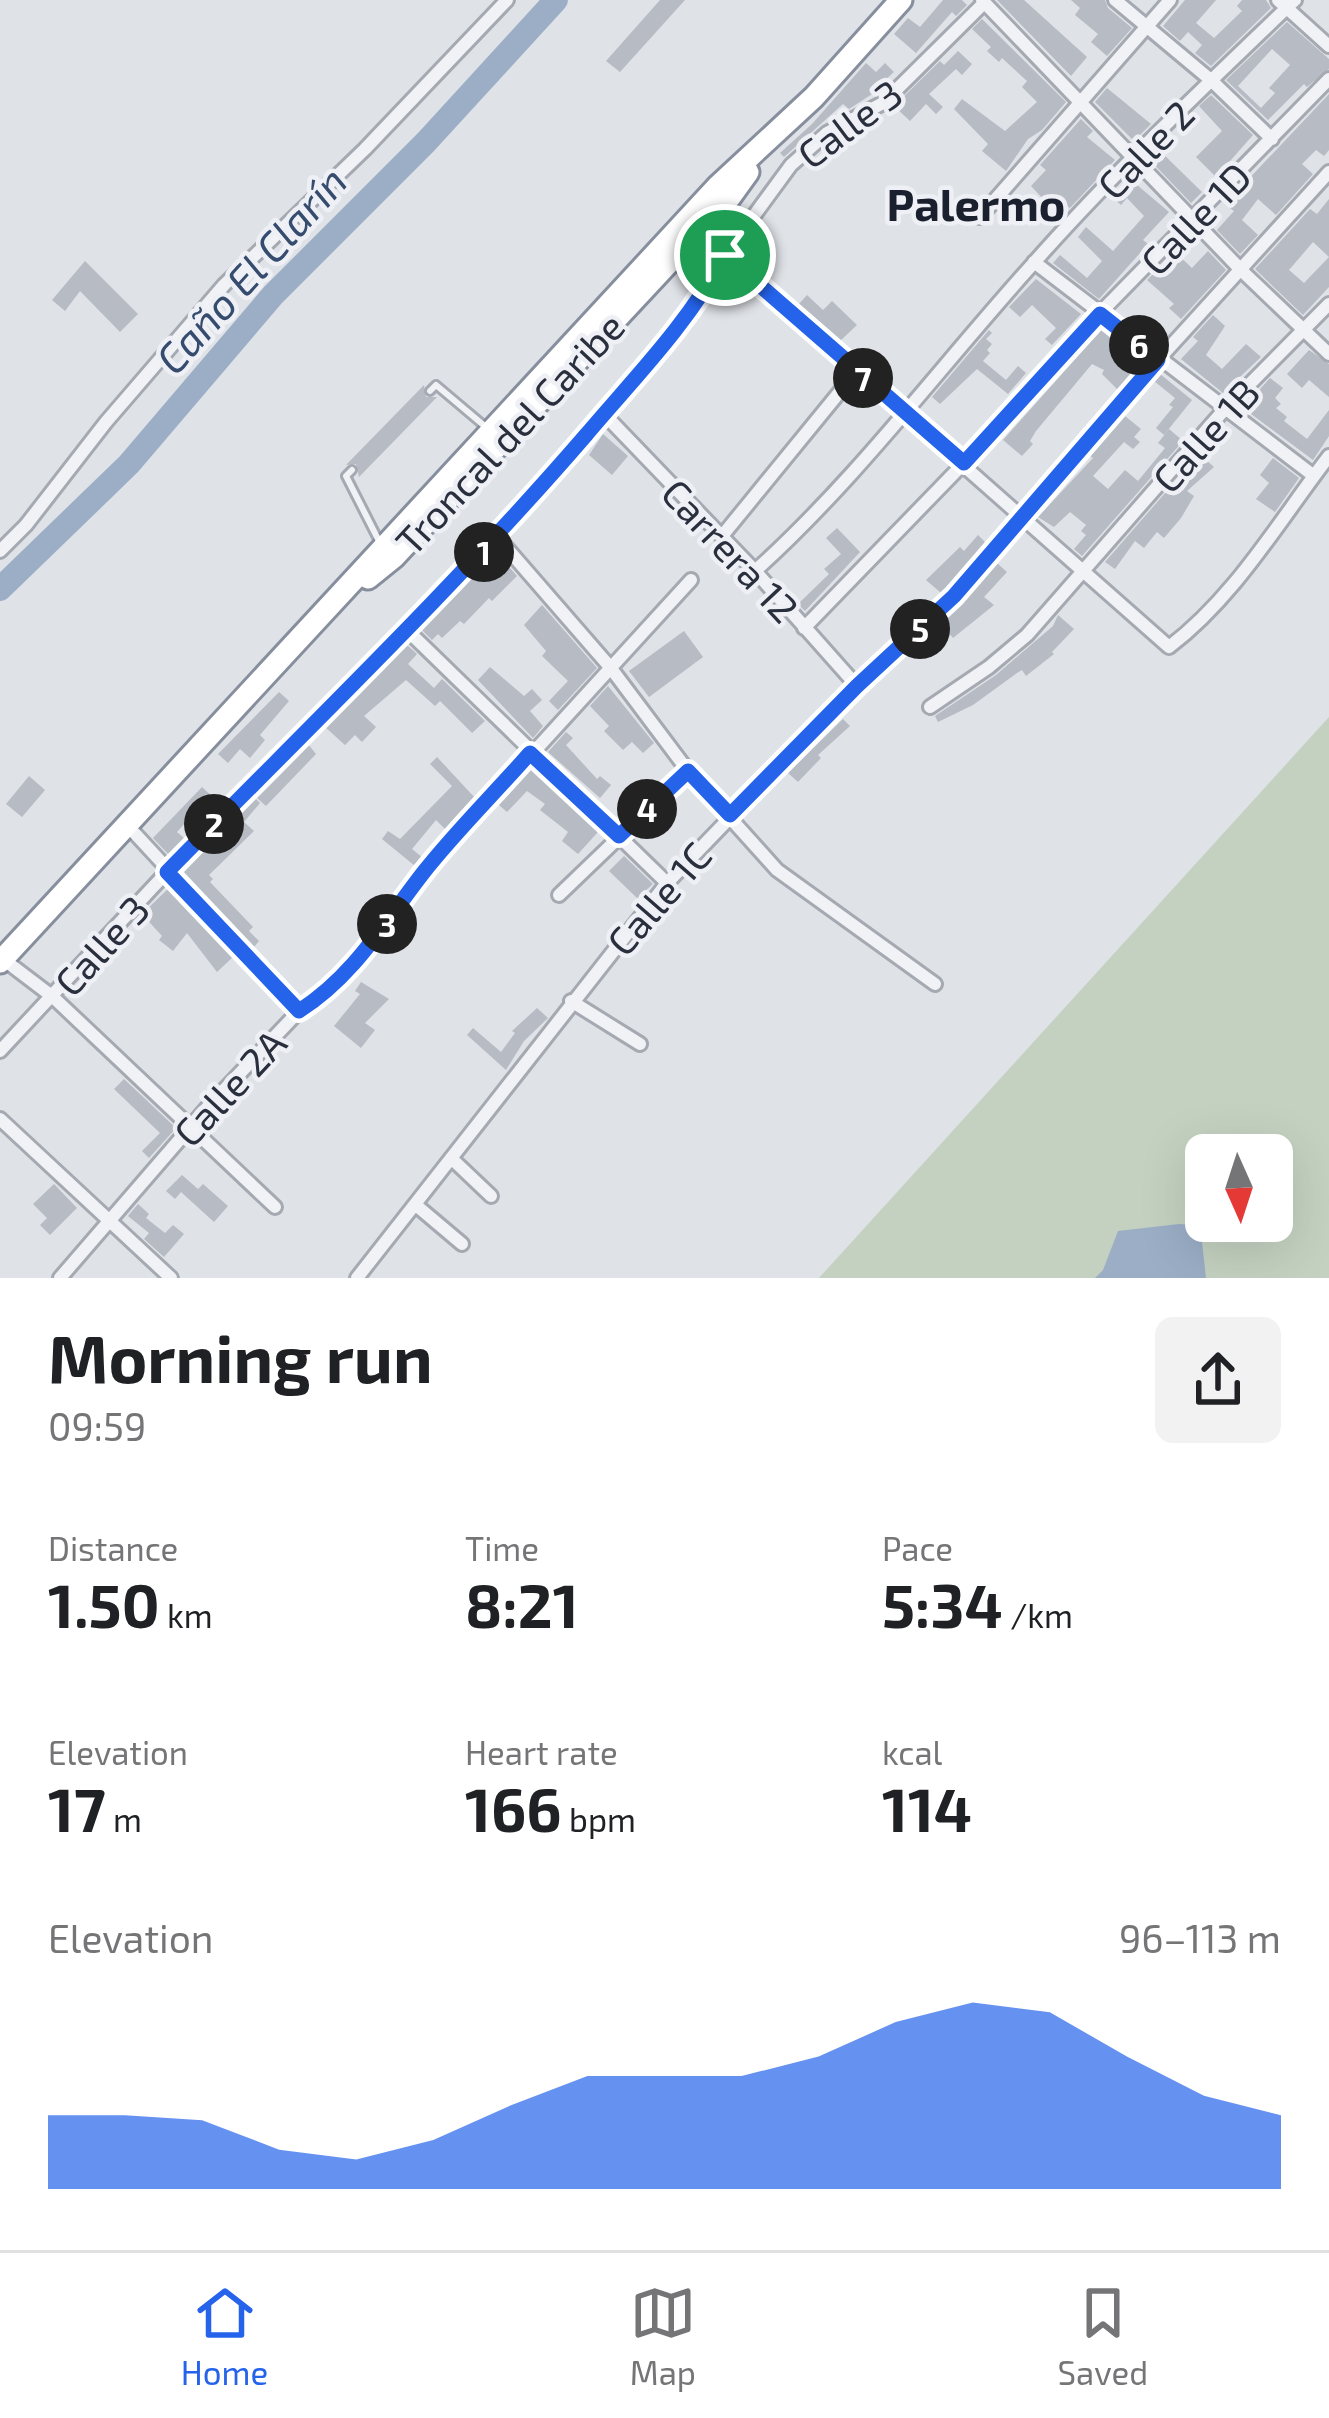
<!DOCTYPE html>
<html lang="en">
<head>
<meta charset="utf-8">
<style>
  body { margin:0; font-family:"Exo 2",sans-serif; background:#f2f2f2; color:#202124; height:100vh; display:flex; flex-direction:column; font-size:45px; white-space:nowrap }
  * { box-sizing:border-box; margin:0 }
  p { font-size:39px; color:#757577 }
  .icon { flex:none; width:66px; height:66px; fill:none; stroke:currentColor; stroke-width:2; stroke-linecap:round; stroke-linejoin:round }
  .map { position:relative; height:1278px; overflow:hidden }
  .details { display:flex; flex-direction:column; background:#fff; flex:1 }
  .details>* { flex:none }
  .needle { width:78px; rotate:177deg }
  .buttons { position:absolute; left:1185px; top:1134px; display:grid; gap:24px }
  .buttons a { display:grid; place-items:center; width:108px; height:108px; border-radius:18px; background:#fff; box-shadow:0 12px 48px #0002; font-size:60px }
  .pin { position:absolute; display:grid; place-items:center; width:102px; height:102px; color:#fff; margin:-51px; border:6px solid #fff; border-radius:50%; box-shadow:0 3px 12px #0007 }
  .km { position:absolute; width:60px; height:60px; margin:-30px; border-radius:50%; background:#222; color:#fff; font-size:33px; line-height:60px; text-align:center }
  .round { display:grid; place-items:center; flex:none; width:126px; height:126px; border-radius:18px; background:#f2f2f2 }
  .head { display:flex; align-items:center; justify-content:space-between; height:204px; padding:0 48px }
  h1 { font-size:66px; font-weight:700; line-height:90px }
  .stats { display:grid; grid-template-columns:repeat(3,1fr); gap:18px; height:204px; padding:12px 48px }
  .stats div { display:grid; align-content:center }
  .stats b { font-size:60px; font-weight:700 }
  .stats small { font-size:33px; font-weight:400 }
  .stats p { font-size:33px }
  .chart { height:336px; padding:24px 48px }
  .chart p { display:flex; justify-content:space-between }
  .chart svg { width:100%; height:216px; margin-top:12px; fill:#2563eb; opacity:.7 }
  .tab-bar { display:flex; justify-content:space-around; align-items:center; height:168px; border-top:3px solid #e0e0e0; background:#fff; font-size:33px; color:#757577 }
  .tab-bar a { display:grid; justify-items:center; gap:6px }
  .tab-bar .current { color:#2563eb }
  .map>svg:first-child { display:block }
  .green { fill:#c4d1c0; fill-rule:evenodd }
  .water { fill:#9baec6 }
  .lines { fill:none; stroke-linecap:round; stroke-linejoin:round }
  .river { stroke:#9baec6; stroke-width:24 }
  .building { fill:#b6bbc4; fill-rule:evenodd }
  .service-casing { stroke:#a5a9b1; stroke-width:12 }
  .minor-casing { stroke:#a5a9b1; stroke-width:18 }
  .trunk-casing { stroke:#878e9d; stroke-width:27 }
  .service { stroke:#f1f2f6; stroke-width:6 }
  .minor { stroke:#f1f2f6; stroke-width:12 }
  .trunk { stroke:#fff; stroke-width:21 }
  .route-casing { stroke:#fff; stroke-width:24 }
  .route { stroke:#2563eb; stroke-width:15 }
  .labels { text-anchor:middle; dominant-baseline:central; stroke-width:9; stroke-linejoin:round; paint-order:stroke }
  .street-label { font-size:39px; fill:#292f3d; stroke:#eef0f5 }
  .water-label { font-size:42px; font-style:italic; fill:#354c6f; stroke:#eef0f5 }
  .quarter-label { font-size:45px; font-weight:bold; fill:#1b202e; stroke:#eef0f5 }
</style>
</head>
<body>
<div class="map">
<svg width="1329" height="1278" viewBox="0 0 1329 1278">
  <rect width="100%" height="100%" fill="#dfe2e7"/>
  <path class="green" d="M 1329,717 L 1329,1278 L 819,1278 ZM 1206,1155 L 1272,1155 L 1272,1221 L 1206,1221 Z"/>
  <path class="water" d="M 1179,1224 L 1194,1225 L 1201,1233 L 1206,1278 L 1095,1278 L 1103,1270 L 1118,1231 Z"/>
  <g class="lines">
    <path class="river" d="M 0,589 L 129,464 L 273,295 L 426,142 L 556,0"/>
  </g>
  <path class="building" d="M 660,0 L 685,0 L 620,72 L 606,61 Z
    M 943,0 L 962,0 L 967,5 L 956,16 L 952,12 L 916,53 L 894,34 L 908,18 L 920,27 Z
    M 997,0 L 1024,0 L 1087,57 L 1071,76 Z
    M 1071,0 L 1105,0 L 1108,8 L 1132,28 L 1107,56 L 1091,42 L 1098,34 L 1075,15 L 1080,8 Z
    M 1185,0 L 1216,0 L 1196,23 L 1214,38 L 1242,11 L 1237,6 L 1242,0 L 1266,0 L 1271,8 L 1211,66 L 1195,53 L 1202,45 L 1188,32 L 1180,41 L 1163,26 Z
    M 982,19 L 1066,102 L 1042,130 L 1028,139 L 1006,171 L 982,151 L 988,144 L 954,109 L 962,99 L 1005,131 L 1037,102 L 1022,87 L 1027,81 L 1002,58 L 999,62 L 987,51 L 991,47 L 972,29 Z
    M 1287,22 L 1329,59 L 1329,69 L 1307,87 L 1304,84 L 1268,120 L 1226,80 ZM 1272,49 L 1290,65 L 1269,88 L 1275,93 L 1261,108 L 1238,86 Z
    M 958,51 L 972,64 L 962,75 L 956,69 L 929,94 L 943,107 L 936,114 L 926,104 L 910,121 L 894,106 L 940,61 L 944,65 Z
    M 866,63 L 876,72 L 885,63 L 894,72 L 883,82 L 886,85 L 849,109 L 843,104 L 784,157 L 780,153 L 812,124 Z
    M 1107,88 L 1151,124 L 1134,141 L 1095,102 Z
    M 1329,94 L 1329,150 L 1324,156 L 1316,150 L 1302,164 L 1313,174 L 1276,215 L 1258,199 L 1242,220 L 1258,235 L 1240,254 L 1217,230 L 1234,211 L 1225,204 Z
    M 1211,95 L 1253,135 L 1216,177 L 1196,157 L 1222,131 L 1199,106 Z
    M 1081,119 L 1093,131 L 1087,137 L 1115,160 L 1070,208 L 1066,205 L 1058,215 L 1031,186 L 1046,170 L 1040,165 Z
    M 1157,148 L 1202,192 L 1191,203 L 1148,158 Z
    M 1130,179 L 1169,212 L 1143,240 L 1148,244 L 1099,299 L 1053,263 L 1060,255 L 1087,278 L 1102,261 L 1078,237 L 1086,227 L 1113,251 L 1144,216 L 1127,198 L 1121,205 L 1113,198 Z
    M 1329,199 L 1329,287 L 1303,315 L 1255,269 L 1310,209 L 1317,214 ZM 1313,242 L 1329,257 L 1304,283 L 1289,270 Z
    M 1208,251 L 1226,270 L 1181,319 L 1169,308 L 1174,304 L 1147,280 L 1175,252 L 1192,268 Z
    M 85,261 L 138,314 L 120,332 L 80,291 L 65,311 L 52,300 Z
    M 1036,279 L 1081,314 L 1052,345 L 1045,339 L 1056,328 L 1032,305 L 1020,317 L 1009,307 Z
    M 807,295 L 823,310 L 832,301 L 857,325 L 839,342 L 798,305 Z
    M 1213,315 L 1225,326 L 1206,355 L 1222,369 L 1246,344 L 1261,357 L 1223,393 L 1181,359 L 1198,341 L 1193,337 Z
    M 1103,328 L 1142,363 L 1118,390 L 1102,374 L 1104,370 L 1092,364 L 1036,431 L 1030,441 L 1033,444 L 1022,456 L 1003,440 Z
    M 989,330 L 992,333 L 986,339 L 992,344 L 987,350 L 990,353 L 983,361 L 1006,380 L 1018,366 L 1026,373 L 1008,394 L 977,369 L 940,404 L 932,397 Z
    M 1309,350 L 1329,364 L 1329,397 L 1309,380 L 1302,388 L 1287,374 Z
    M 1160,374 L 1192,400 L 1164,435 L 1156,428 L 1173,407 L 1169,405 L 1175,398 L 1154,381 Z
    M 1270,378 L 1283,388 L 1275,398 L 1281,404 L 1276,408 L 1287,417 L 1284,421 L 1307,439 L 1329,410 L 1329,436 L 1313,460 L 1243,408 Z
    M 424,385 L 426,397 L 437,397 L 359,477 L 356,464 L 346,465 Z
    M 1125,416 L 1141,429 L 1134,437 L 1140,442 L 1133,449 L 1124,442 L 1093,476 L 1108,489 L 1125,470 L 1138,481 L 1165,448 L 1158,443 L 1169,429 L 1183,441 L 1082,556 L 1074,549 L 1086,535 L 1081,531 L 1086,525 L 1070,512 L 1054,527 L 1038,517 L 1093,458 L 1090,456 Z
    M 603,434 L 628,456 L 612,475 L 589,455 Z
    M 1199,454 L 1214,467 L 1187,491 L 1194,496 L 1181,518 L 1164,538 L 1157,532 L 1144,548 L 1135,541 L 1115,569 L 1105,562 Z
    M 1273,458 L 1299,478 L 1275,512 L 1256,499 L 1269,483 L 1260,475 Z
    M 837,528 L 860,552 L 805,611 L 798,604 L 829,574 L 824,569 L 841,554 L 826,538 Z
    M 978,535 L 986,543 L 941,593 L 926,580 L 960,547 L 964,551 Z
    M 497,553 L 517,576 L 492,601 L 489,598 L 464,624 L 460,621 L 442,638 L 438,634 L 432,640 L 422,630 Z
    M 997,563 L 1007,572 L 984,597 L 994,605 L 953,638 L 940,623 Z
    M 542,605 L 597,668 L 558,710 L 549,701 L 568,681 L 542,656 L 546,651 L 524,625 Z
    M 1058,615 L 1074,629 L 1052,652 L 1054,654 L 1026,676 L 1022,670 L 1017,673 L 973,705 L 938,722 L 935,716 L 996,675 L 1053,626 Z
    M 684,631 L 703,657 L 649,697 L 629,671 Z
    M 407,645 L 417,654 L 408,664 L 434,688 L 442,679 L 485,721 L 472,733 L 440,701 L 435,706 L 406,680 L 364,716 L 376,727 L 362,742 L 355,735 L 345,745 L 325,727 Z
    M 490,667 L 524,696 L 532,689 L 542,700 L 530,711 L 543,726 L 533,738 L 478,680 Z
    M 608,686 L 654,743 L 643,753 L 632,742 L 623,750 L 604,731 L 609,726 L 590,706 Z
    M 279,692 L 289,701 L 260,735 L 265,740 L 250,758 L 240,749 L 228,763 L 218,754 Z
    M 843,719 L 850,726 L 818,755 L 821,758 L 798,782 L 788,773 Z
    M 566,732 L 573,738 L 566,745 L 597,779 L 600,776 L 611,785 L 600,798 L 548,752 Z
    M 308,744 L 316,754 L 266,806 L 256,797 Z
    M 437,757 L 476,799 L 447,831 L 436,820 L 412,849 L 423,858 L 415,866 L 382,839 L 388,831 L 400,839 L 452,786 L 430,764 Z
    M 531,770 L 598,832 L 578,854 L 562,841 L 568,832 L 540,810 L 545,804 L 527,791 L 507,812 L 499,805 Z
    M 29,776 L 45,790 L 22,817 L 6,804 Z
    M 202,787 L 215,799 L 206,809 L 201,805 L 177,832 L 185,839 L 169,855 L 153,838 Z
    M 255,798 L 260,803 L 244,822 L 254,831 L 209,875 L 213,879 L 210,882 L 253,927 L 249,931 L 259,941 L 254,947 L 184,872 Z
    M 624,856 L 653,884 L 637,898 L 609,871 Z
    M 170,887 L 234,956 L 217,972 L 187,933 L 173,951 L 159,940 L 162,936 L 142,914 Z
    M 361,982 L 389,999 L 365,1023 L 375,1030 L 361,1048 L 334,1026 L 360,994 L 355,991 Z
    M 537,1008 L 548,1018 L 524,1041 L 506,1070 L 467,1035 L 473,1028 L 501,1052 L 515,1033 L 512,1031 Z
    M 124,1079 L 176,1128 L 149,1158 L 142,1151 L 160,1133 L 114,1089 Z
    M 182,1175 L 198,1189 L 203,1184 L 228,1206 L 214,1222 L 181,1192 L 175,1199 L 166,1191 Z
    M 54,1184 L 77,1208 L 50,1235 L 40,1225 L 47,1218 L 33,1204 Z
    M 138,1204 L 149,1214 L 146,1218 L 165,1233 L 173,1225 L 184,1234 L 164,1257 L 144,1239 L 149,1233 L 128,1216 Z"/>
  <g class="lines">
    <defs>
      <path id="service" d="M 430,391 L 436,385 L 487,428
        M 352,470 L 346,476 L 379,541"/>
      <path id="minor" d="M 982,0 L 1242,271 L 1329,354
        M 1115,0 L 1212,81 L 1272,139
        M 1278,0 L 1329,46
        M 980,217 L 1170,0
        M 725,255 L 1169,647 C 1235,597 1279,521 1329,456
        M 1034,262 L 1314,476
        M 604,414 L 755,571 L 857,686
        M 722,536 L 856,372
        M 498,538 L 610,667 L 688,771 L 777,870 L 935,984
        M 0,551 L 26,525 L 106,422 L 224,285 L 365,149 L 507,0
        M 755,571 C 857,479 939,368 1031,266 C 1113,173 1205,86 1295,0
        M 804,628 L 964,463 L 1099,314 L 1329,79
        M 407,630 L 667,883
        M 930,707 L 989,667 L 1027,635 L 1224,410 L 1329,304
        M 128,826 L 299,1011
        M 559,895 L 688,771
        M 3,959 L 53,997 L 275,1207
        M 571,1001 L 640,1044
        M 0,1051 L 167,872 L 498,538 L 685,322 L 725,255 L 791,165 L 827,133 L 883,103 L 984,3
        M 0,1119 L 171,1278
        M 451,1158 L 491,1196
        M 417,1206 L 462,1244
        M 60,1278 L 206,1109 L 299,1011 L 319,999 L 369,949 L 424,872 L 691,580
        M 357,1278 L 667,883 L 857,686 L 954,596 L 1158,360 L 1329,172"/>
      <path id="trunk" d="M 368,578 L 394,557 L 730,197 L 748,172
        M 0,962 L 718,186 L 814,97 L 901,0"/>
    </defs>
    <use href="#service" class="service-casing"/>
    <use href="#minor" class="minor-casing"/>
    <use href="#trunk" class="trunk-casing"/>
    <use href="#service" class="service"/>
    <use href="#minor" class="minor"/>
    <use href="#trunk" class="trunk"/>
  </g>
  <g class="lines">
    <defs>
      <path id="route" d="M 725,255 L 964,463 L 1100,314 L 1158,360 L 954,596 L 857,686 L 730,815 L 688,771 L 619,836 L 530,753 C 495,793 456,831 423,873 C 384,923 354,976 299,1011 L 167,872 C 308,728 454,588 586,435 C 636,376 688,324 725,255 Z"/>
    </defs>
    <use href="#route" class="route-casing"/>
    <use href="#route" class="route"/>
  </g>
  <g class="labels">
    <g class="street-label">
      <text transform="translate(849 123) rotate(-37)">Calle 3</text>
      <text transform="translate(1145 149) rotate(-46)">Calle 2</text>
      <text transform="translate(1195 218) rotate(-46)">Calle 1D</text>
      <text transform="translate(509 433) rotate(-47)">Troncal del Caribe</text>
      <text transform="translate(1205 435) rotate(-48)">Calle 1B</text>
      <text transform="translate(731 550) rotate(47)">Carrera 12</text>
      <text transform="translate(658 898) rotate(-49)">Calle 1C</text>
      <text transform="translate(101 945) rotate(-48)">Calle 3</text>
      <text transform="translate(229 1087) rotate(-47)">Calle 2A</text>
    </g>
    <g class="water-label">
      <text transform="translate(250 269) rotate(-48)">Caño El Clarín</text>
    </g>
    <g class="quarter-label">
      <text x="976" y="203">Palermo</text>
    </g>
  </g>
</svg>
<div class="buttons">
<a><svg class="needle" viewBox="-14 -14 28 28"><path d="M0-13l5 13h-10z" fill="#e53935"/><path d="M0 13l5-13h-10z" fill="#757577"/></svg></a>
</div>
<div class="pin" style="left:725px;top:255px;background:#1e9e55"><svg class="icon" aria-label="arrive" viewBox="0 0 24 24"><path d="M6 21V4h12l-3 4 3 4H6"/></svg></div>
<b class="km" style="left:484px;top:552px">1</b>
<b class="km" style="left:214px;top:824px">2</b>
<b class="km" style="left:387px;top:924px">3</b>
<b class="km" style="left:647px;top:809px">4</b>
<b class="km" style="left:920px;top:629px">5</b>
<b class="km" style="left:1139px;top:345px">6</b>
<b class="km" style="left:863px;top:378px">7</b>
</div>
<section class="details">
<div class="head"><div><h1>Morning run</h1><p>09:59</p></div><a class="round"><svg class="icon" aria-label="share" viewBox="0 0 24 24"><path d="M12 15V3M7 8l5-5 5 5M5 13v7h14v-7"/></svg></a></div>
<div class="stats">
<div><p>Distance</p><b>1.50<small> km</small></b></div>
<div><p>Time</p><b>8:21</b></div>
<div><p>Pace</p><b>5:34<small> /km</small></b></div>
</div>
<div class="stats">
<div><p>Elevation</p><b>17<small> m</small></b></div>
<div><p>Heart rate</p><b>166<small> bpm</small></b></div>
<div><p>kcal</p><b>114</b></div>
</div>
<div class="chart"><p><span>Elevation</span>96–113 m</p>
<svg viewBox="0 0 160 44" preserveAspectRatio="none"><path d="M0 44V29L10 29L20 30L30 36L40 38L50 34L60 27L70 21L80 21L90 21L100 17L110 10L120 6L130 8L140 17L150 25L160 29V44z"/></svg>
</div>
</section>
<nav class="tab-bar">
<a class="current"><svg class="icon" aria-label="home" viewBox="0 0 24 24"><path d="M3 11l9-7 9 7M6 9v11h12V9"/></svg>Home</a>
<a><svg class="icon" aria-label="map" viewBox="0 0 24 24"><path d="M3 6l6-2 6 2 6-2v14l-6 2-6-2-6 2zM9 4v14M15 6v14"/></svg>Map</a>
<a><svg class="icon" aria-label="saved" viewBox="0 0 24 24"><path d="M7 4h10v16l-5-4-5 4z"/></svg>Saved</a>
</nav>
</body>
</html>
